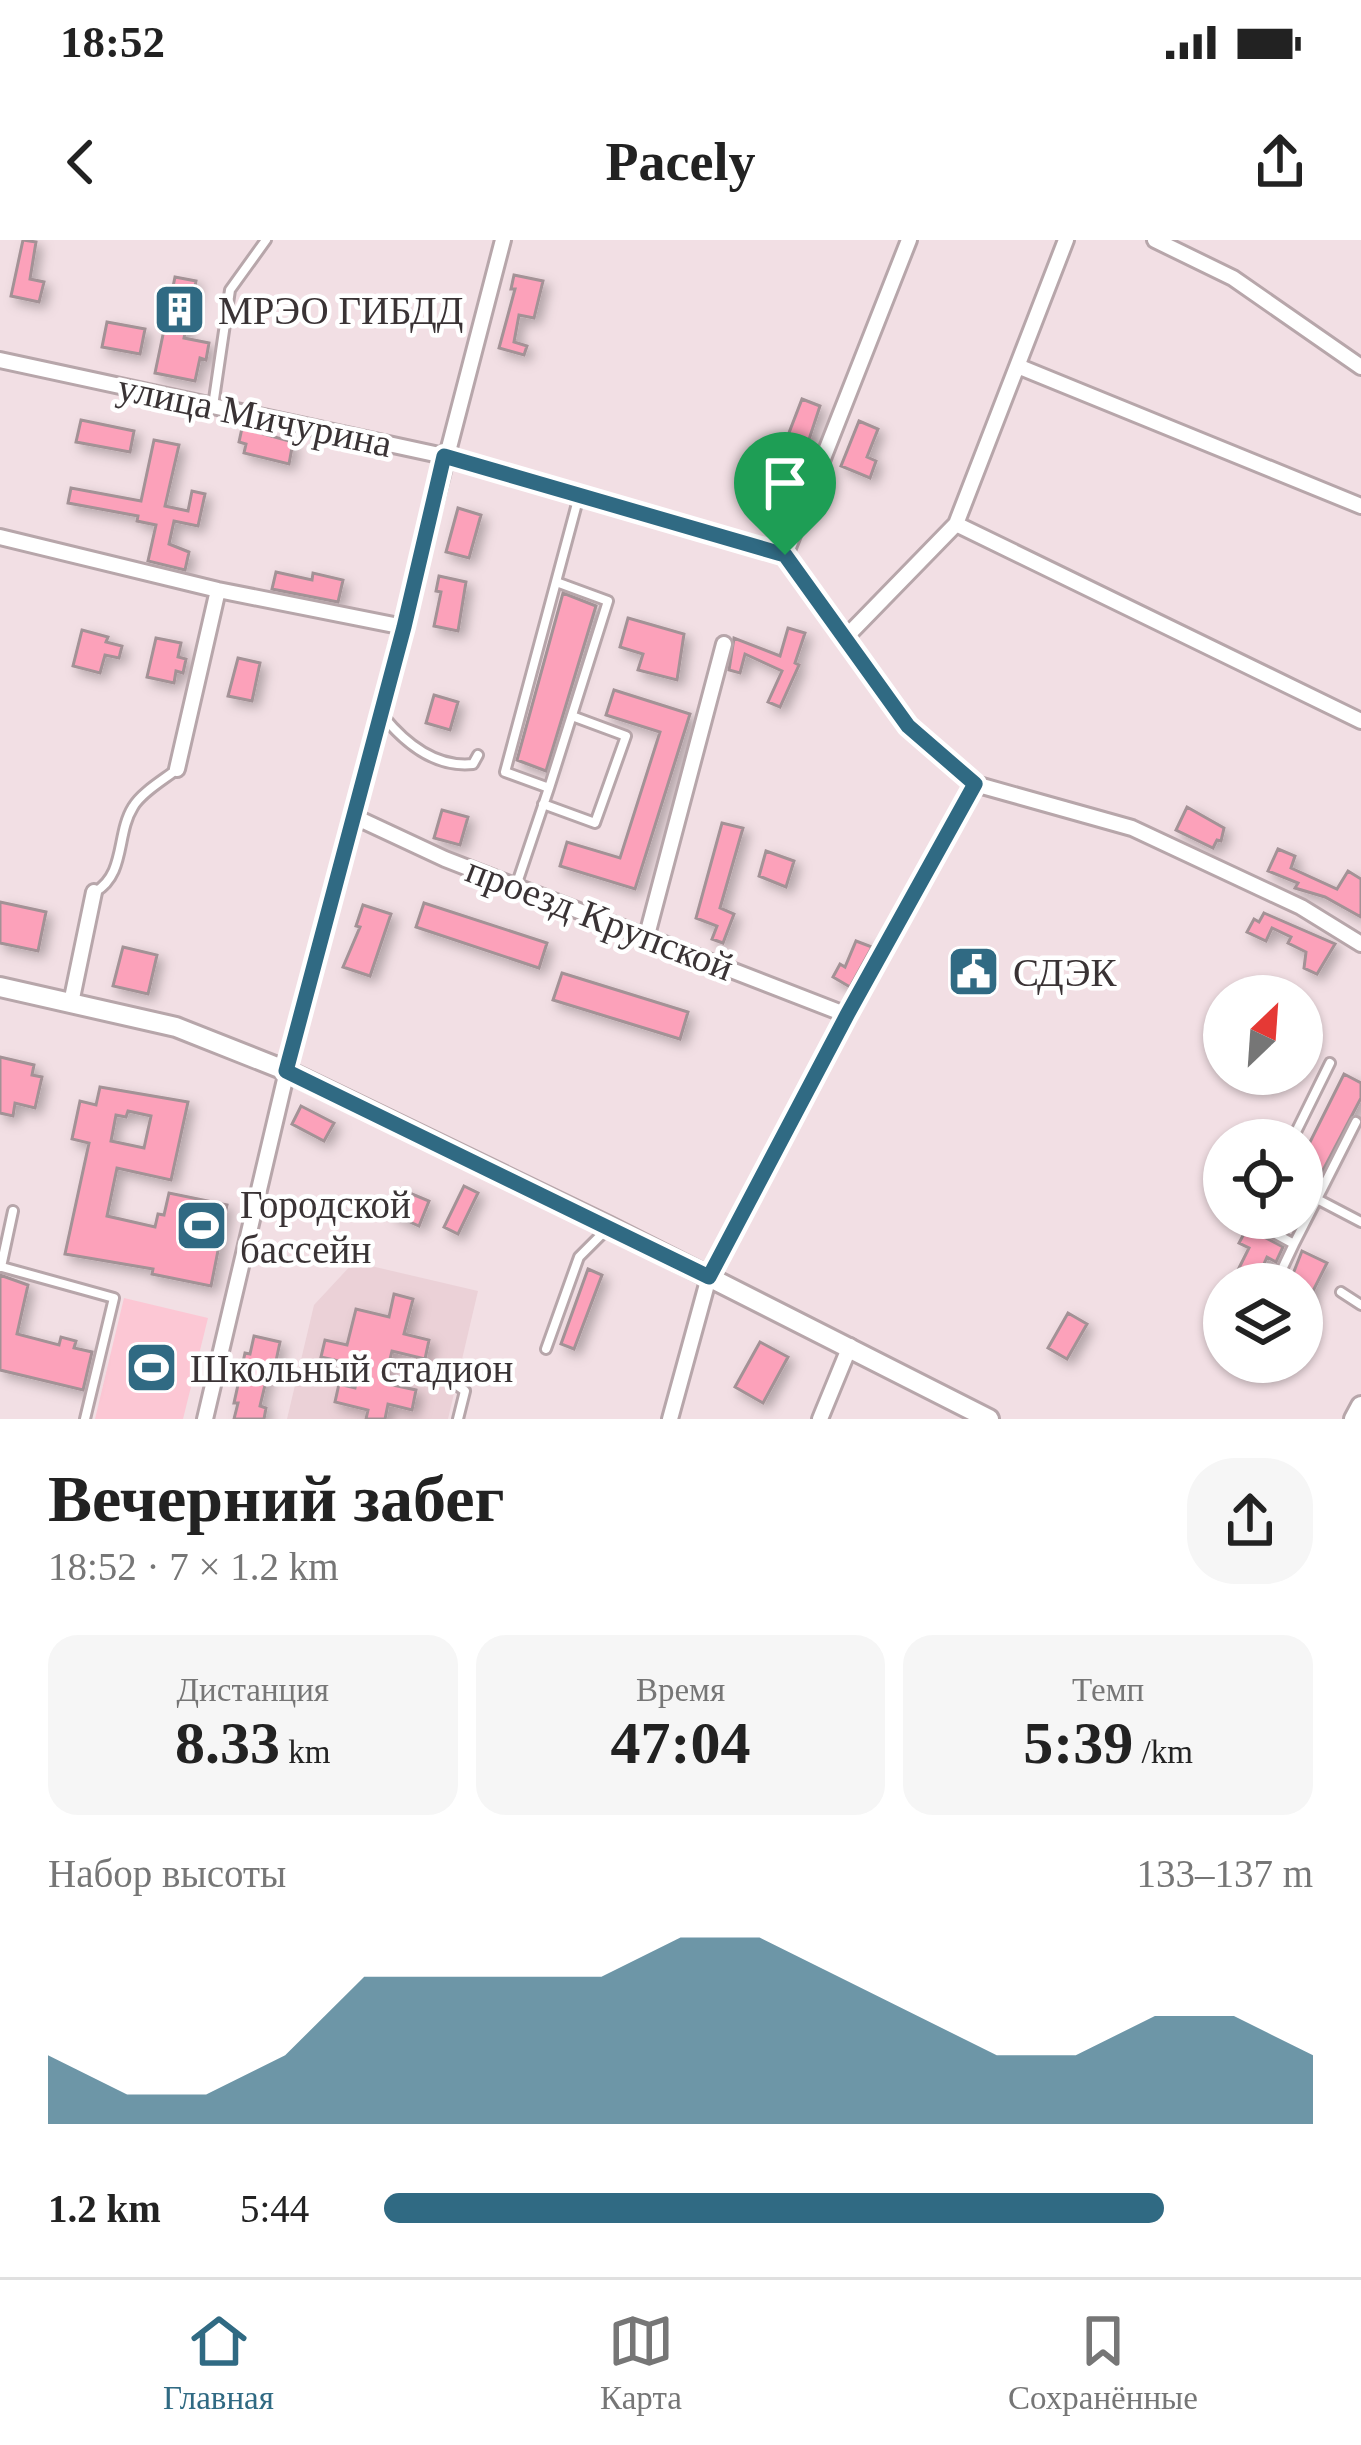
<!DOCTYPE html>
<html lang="ru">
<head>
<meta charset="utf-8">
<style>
  body { margin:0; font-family:Georgia,serif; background:#f6f6f6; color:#222; height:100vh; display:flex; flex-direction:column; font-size:45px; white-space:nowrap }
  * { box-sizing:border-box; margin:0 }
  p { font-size:39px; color:#767676 }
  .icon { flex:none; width:66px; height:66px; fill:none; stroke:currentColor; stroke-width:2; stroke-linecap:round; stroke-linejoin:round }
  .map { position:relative; height:1179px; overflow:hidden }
  .side { display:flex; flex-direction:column; background:#fff; flex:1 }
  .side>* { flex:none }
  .needle { width:78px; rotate:25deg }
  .tools { position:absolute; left:1203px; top:735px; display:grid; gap:24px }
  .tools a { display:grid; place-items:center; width:120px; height:120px; border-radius:50%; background:#fff; box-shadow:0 3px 9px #0004; font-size:60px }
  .pin { position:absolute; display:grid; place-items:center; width:102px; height:102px; color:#fff; margin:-123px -51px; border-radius:50% 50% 50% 0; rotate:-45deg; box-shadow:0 0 12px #0007 }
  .pin .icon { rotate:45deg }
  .round { display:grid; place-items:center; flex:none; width:126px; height:126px; border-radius:48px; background:#f6f6f6 }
  .head { display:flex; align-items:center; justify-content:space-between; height:204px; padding:0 48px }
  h1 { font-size:66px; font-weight:700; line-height:90px }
  .metrics { display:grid; grid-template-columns:repeat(3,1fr); gap:18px; height:204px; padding:12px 48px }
  .metrics div { display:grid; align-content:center; border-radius:30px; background:#f6f6f6; text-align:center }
  .metrics b { font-size:60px; font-weight:700 }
  .metrics small { font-size:33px; font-weight:400 }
  .metrics p { font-size:33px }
  .chart { height:336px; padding:24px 48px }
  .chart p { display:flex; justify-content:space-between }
  .chart svg { width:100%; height:216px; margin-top:12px; fill:#306a83; opacity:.7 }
  ul { padding:0 48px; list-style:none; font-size:39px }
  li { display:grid; grid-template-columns:192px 144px 1fr; align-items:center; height:90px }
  li i { height:30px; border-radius:15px; background:#306a83 }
  .status { display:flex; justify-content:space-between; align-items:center; height:84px; padding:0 60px; background:#fff; direction:ltr }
  .status svg { height:33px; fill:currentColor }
  header { display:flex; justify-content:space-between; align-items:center; height:156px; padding:0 48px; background:#fff; font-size:54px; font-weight:700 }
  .menu { display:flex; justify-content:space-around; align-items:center; height:168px; border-top:3px solid #e0e0e0; background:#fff; font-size:33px; color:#767676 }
  .menu a { display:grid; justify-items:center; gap:6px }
  .menu .selected { color:#306a83 }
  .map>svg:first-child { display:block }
  .built { fill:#ebd1d7 }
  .green { fill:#fcc7d4 }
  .building { fill:#fca1ba; stroke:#a39296; stroke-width:3; fill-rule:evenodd; filter:url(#shadow) }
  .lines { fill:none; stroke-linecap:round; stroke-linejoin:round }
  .lane-casing { stroke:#b7a6aa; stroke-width:14 }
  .street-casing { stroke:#b7a6aa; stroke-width:20 }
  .secondary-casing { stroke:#b7a6aa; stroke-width:24 }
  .lane { stroke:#fff; stroke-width:8 }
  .street { stroke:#fff; stroke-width:14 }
  .secondary { stroke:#fff; stroke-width:18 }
  .route-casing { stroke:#fff; stroke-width:24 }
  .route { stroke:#306a83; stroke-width:15 }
  .labels { text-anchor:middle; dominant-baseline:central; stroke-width:9; stroke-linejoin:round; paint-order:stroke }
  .poi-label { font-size:39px; fill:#3a3335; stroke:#fff; text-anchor:start }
  .street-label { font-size:39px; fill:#3a3335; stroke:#fff }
</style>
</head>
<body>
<div class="status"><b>18:52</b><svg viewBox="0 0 49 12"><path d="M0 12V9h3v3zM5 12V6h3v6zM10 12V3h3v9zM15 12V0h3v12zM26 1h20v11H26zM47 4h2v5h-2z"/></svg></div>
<header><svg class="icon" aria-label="back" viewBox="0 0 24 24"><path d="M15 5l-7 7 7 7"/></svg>Pacely<svg class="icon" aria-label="share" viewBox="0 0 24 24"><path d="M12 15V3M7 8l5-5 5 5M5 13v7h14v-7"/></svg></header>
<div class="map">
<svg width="1361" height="1179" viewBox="0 0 1361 1179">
  <defs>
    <filter id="shadow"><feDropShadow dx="5.5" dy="5.5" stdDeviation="6" flood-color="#0004"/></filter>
  </defs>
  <rect width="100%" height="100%" fill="#f2dfe4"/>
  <path class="built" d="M 354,1022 L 478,1051 L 448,1179 L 287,1179 L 314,1065 Z"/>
  <path class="green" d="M 124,1058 L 208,1078 L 183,1179 L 95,1179 Z"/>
  <path class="building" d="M 23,0 L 36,2 L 30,39 L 44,42 L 39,62 L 11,56 Z
    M 514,35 L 543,41 L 534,78 L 519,75 L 514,102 L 527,106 L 524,115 L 499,108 L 515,49 L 511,49 Z
    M 175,37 L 196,41 L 184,98 L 209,103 L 206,120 L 200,118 L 195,141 L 155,133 Z
    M 107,82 L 145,89 L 140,114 L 102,107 Z
    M 802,159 L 820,166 L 798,233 L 777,224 Z
    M 81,180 L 134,191 L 130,212 L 76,202 Z
    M 859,181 L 878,189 L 867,217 L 876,221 L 870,238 L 841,226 Z
    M 242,188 L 293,202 L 289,224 L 244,213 L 246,204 L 239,202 Z
    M 154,200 L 179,205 L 165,266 L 188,271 L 192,251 L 205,254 L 198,286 L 174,281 L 169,304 L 189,312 L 185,330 L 148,321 L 156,285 L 137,281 L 138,276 L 68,263 L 71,248 L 141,261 Z
    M 458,268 L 481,275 L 469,318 L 446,312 Z
    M 276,332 L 312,340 L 313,333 L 343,340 L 338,362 L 272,349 Z
    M 439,336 L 466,342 L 458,391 L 434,386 L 441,352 L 436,351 Z
    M 563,353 L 596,366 L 546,531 L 517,520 Z
    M 628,378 L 684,394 L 677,440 L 638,430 L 643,414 L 620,407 Z
    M 788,388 L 805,393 L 795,423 L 799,425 L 780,467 L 768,462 L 782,431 L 745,414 L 740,433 L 729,430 L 734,398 L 780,416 Z
    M 82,390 L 108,397 L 106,402 L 122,406 L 119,418 L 105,415 L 100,433 L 73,426 Z
    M 156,398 L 181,403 L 178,417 L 186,419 L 183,433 L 176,431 L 174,443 L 147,437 Z
    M 238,418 L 260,423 L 252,461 L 228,456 Z
    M 614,450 L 690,474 L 635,649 L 560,626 L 567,602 L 620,618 L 660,492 L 606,475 Z
    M 434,455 L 458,462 L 450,490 L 426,483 Z
    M 1187,567 L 1224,588 L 1221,601 L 1217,600 L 1213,608 L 1176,590 Z
    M 442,570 L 468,577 L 460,605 L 434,598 Z
    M 722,583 L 743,588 L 720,668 L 734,674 L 723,703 L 712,699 L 717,686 L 696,678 Z
    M 1278,609 L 1295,616 L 1291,628 L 1337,649 L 1348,631 L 1361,639 L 1361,677 L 1325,657 L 1295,648 L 1298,643 L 1268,631 Z
    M 766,611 L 794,621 L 786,647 L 759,636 Z
    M 0,662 L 46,672 L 38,711 L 0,703 Z
    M 424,663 L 547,703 L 539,728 L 416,687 Z
    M 363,665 L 391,674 L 370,736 L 343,727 L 360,687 L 356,686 Z
    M 1264,673 L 1335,704 L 1317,734 L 1304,728 L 1306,712 L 1288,703 L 1291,697 L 1272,688 L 1266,701 L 1247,692 L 1254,679 L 1259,682 Z
    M 856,701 L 872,707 L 850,747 L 833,737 L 840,724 L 845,727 Z
    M 123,707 L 157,715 L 148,754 L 113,746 Z
    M 562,733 L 688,772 L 680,799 L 553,760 Z
    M 0,817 L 34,825 L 32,835 L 42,837 L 35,868 L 15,863 L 13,876 L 0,873 Z
    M 1344,834 L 1361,843 L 1361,858 L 1302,970 L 1302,918 Z
    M 100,847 L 188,862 L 171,940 L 117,928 L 107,976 L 155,987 L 158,974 L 164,975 L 169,953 L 227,965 L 211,1046 L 152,1034 L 153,1029 L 65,1014 L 89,903 L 72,899 L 80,861 L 96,865 ZM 128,871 L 151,876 L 144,908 L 111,901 L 116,875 L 126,877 Z
    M 301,866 L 334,883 L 324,901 L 292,884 Z
    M 464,946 L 478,953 L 458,994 L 444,987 Z
    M 400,949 L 429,961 L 419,986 L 390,973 Z
    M 1247,988 L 1283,1007 L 1276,1022 L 1267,1017 L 1255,1044 L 1233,1040 L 1249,1008 L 1239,1003 Z
    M 1302,1011 L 1327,1023 L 1302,1073 L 1302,1044 L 1289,1044 Z
    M 588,1029 L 602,1035 L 574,1109 L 561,1104 Z
    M 0,1035 L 28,1045 L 17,1094 L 59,1105 L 61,1097 L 76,1101 L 74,1108 L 92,1112 L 83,1150 L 0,1130 Z
    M 394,1054 L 413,1059 L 404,1094 L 429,1100 L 425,1119 L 392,1111 L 384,1143 L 416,1150 L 412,1170 L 388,1164 L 385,1179 L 366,1179 L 368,1170 L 335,1162 L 339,1144 L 355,1148 L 360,1126 L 321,1117 L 325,1100 L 347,1105 L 356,1069 L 389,1077 Z
    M 1068,1073 L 1087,1084 L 1067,1119 L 1048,1108 Z
    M 254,1096 L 280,1102 L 276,1121 L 271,1120 L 260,1166 L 266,1168 L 264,1179 L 234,1179 L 238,1163 L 234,1163 L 245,1113 L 250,1114 Z
    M 760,1102 L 788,1117 L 763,1163 L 735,1147 Z"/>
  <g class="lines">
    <defs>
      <path id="lane" d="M 213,166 L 230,50 L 266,0
        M 383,476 C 405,503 436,528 473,524 L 478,515
        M 549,548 L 608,361 L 559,343
        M 543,564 L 595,583 L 626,496 L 572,476
        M 516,646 L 549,548 L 505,532 L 579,256
        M 95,652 C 126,634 116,594 133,567 C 141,553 163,540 176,530
        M 1292,900 L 1330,823
        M 1317,959 L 1356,882
        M 1253,978 L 1252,981 L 1294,1004 L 1317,959 L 1361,982
        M 1,1027 L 13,971
        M 2,1027 L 114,1058 L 85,1179
        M 1275,1044 L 1294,1004
        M 1341,1052 L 1361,1065
        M 546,1109 L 579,1017 L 606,990
        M 458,1179 L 465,1151 L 458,1146"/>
      <path id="street" d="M 1155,0 L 1233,38 L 1361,127
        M 0,120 L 444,216 L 785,315 L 907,486 L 975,544 L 1132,588 L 1301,667 L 1361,704
        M 1020,127 L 1361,266
        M 956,284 L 1361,481
        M 0,297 L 218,350 L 404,387
        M 785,315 L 909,0
        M 845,398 L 956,284 L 1066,0
        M 177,529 L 218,350
        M 355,577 L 445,619 L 847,775
        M 647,695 L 724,404
        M 71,763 L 94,652
        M 205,1179 L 287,831 L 503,0
        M 670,1179 L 709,1037 L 847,775 L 975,544
        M 820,1179 L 850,1106"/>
      <path id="secondary" d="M 0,747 L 176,787 L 287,831 L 608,986 L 989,1179
        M 1354,1179 L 1361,1166"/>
    </defs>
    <use href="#lane" class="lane-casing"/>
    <use href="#street" class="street-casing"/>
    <use href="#secondary" class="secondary-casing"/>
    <use href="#lane" class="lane"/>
    <use href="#street" class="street"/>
    <use href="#secondary" class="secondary"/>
  </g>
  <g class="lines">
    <defs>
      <path id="route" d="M 444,216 L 785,315 L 908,486 L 975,544 L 847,775 L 709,1037 L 286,831 L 404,387 Z"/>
    </defs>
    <use href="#route" class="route-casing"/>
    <use href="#route" class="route"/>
  </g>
  <defs>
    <symbol id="building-square" viewBox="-11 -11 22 22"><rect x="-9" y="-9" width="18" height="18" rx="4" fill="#306a83" stroke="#fff"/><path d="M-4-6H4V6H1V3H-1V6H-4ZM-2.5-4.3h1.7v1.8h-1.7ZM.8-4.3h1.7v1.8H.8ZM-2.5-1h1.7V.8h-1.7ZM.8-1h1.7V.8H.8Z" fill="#fff"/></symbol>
    <symbol id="civic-square" viewBox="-11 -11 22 22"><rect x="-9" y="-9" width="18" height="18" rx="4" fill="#306a83" stroke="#fff"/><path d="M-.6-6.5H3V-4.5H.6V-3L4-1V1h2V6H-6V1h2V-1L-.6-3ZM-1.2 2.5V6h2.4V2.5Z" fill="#fff"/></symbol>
    <symbol id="stadium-square" viewBox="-11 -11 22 22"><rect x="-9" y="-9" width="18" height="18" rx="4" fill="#306a83" stroke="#fff"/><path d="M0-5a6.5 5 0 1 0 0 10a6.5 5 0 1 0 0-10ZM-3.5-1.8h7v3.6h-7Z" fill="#fff"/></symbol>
  </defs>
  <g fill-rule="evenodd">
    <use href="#building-square" x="150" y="40" width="59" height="59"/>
    <use href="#civic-square" x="944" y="702" width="59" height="59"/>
    <use href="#stadium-square" x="172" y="956" width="59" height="59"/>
    <use href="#stadium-square" x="122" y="1098" width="59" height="59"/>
  </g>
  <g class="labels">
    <g class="poi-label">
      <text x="218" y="70">МРЭО ГИБДД</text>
      <text x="1013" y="732">СДЭК</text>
      <text x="240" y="964">Городской<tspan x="240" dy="45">бассейн</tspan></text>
      <text x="190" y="1128">Школьный стадион</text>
    </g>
    <g class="street-label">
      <text transform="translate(255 175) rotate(12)">улица Мичурина</text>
      <text transform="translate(600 678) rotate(21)">проезд Крупской</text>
    </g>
  </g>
</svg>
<div class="tools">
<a><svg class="needle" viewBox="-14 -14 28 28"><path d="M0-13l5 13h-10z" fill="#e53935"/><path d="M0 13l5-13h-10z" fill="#767676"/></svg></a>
<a><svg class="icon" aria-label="locate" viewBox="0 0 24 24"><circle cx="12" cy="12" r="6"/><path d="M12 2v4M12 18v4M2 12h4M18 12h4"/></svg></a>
<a><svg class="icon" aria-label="layers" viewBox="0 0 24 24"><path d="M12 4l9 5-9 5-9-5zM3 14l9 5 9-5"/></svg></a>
</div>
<div class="pin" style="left:785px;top:315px;background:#1e9e55"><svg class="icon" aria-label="arrive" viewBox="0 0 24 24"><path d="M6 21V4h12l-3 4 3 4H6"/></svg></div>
</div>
<section class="side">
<div class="head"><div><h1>Вечерний забег</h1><p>18:52 · 7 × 1.2 km</p></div><a class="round"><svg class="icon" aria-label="share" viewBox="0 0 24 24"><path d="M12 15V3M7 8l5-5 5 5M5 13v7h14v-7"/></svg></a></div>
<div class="metrics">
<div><p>Дистанция</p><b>8.33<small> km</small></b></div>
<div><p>Время</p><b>47:04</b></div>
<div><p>Темп</p><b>5:39<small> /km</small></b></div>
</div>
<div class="chart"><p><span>Набор высоты</span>133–137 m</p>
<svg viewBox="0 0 160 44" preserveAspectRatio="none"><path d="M0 44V30L10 38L20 38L30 30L40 14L50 14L60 14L70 14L80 6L90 6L100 14L110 22L120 30L130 30L140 22L150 22L160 30V44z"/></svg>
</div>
<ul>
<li><b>1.2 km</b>5:44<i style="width:84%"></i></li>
</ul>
</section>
<nav class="menu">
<a class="selected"><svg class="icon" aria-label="home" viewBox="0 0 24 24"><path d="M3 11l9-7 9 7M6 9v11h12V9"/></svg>Главная</a>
<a><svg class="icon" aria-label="map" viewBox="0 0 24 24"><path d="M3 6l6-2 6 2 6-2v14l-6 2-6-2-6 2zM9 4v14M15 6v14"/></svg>Карта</a>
<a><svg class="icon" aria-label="saved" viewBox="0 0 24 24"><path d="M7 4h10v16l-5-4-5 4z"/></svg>Сохранённые</a>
</nav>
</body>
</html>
